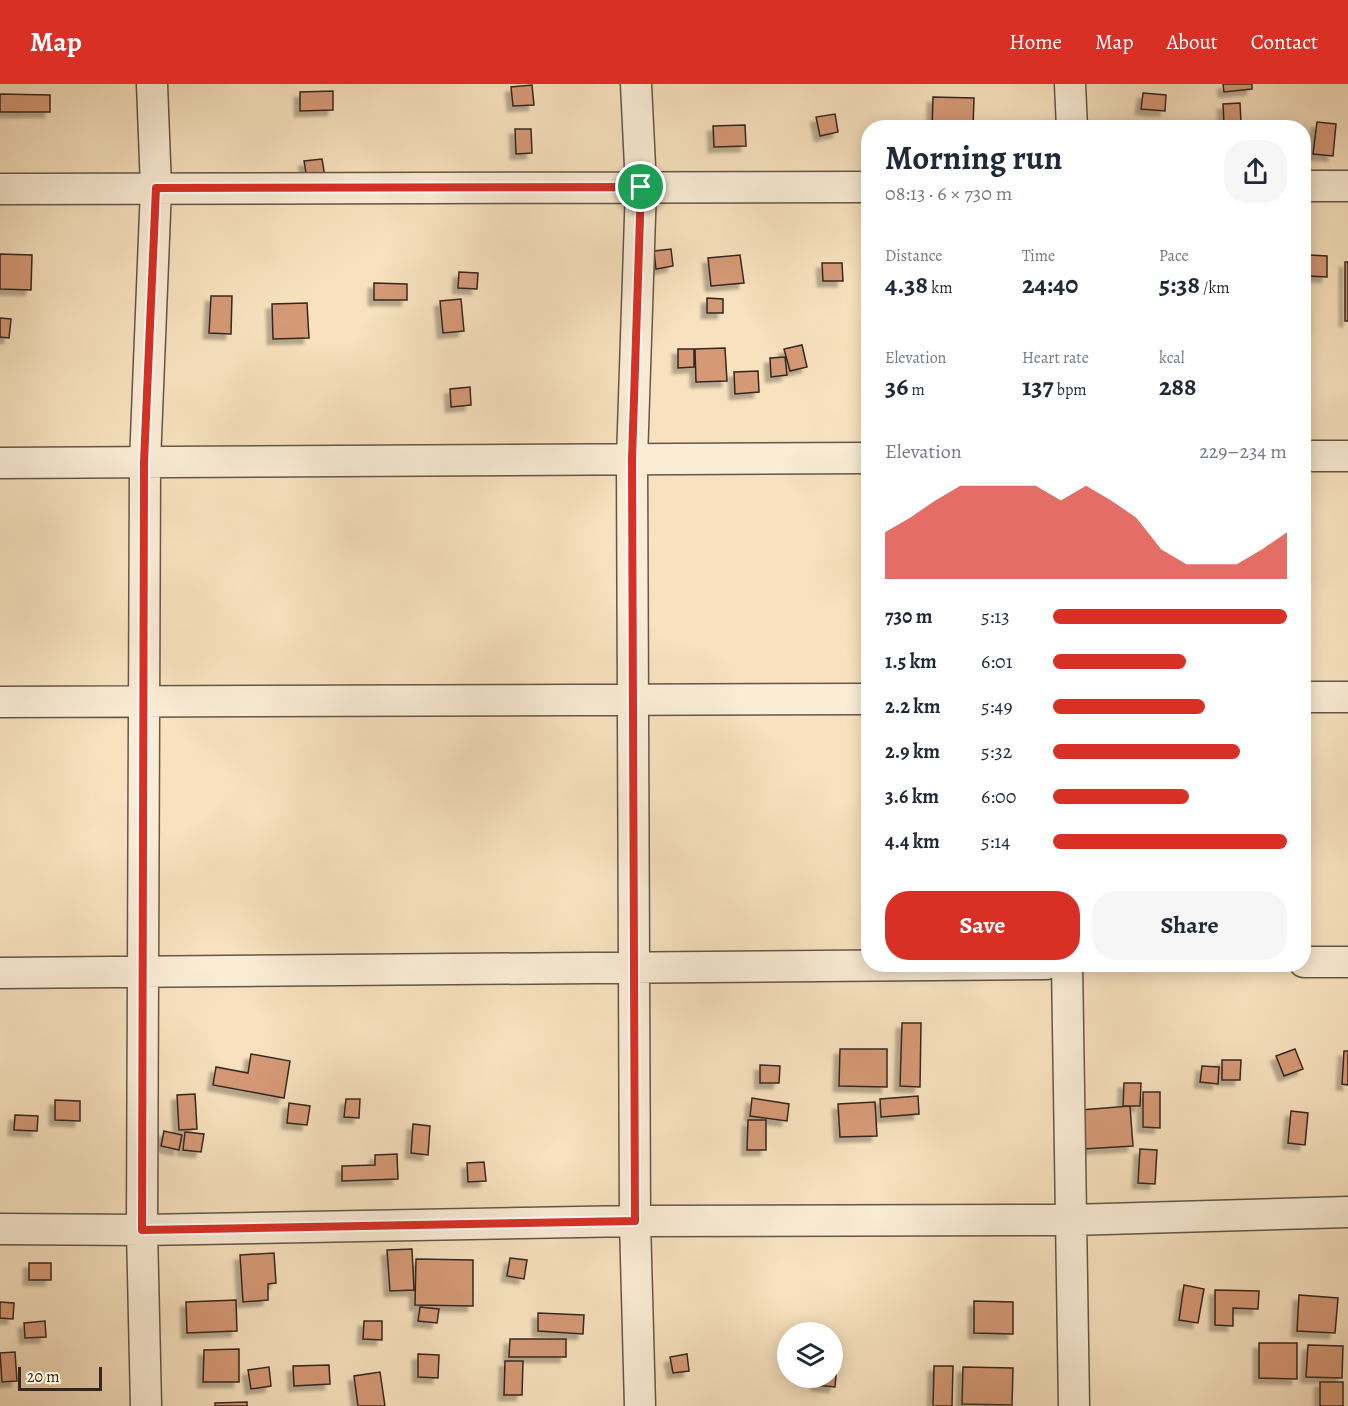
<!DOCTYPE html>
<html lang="en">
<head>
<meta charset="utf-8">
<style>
  body { margin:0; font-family:Alegreya,serif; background:#f6f6f7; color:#1f2937; height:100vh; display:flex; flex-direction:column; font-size:22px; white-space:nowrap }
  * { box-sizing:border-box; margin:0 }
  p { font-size:20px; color:#747a83 }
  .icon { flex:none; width:33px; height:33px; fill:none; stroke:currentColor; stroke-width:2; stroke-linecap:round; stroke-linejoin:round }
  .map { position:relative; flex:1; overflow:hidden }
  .sheet { position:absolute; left:861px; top:36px; width:450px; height:852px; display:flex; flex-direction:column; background:#fff; border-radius:24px; box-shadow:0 3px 15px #0003 }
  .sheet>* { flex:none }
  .fabs { position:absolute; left:777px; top:1238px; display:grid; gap:12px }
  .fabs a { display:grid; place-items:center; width:66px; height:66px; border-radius:50%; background:#fff; box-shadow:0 3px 15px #0003; font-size:30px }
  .scale { position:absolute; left:18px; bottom:15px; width:84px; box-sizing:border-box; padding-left:6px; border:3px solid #342720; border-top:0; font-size:16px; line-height:21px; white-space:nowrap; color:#342720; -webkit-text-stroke:4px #faecd5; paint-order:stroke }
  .pin { position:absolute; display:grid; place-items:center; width:51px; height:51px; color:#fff; margin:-26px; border:3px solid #fff; border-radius:50%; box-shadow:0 2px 6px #0007 }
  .round { display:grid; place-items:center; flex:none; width:63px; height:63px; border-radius:24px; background:#f6f6f7 }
  .headline { display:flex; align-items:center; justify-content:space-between; height:102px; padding:0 24px }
  h1 { font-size:33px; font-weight:600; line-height:45px }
  .figures { display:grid; grid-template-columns:repeat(3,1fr); gap:9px; height:102px; padding:6px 24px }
  .figures div { display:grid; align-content:center }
  .figures b { font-size:26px; font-weight:600 }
  .figures small { font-size:16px; font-weight:400 }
  .figures p { font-size:16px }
  .chart { height:168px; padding:12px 24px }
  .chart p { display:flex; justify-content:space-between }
  .chart svg { width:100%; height:108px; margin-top:6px; fill:#d93025; opacity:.7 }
  .cta { display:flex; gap:12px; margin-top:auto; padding:12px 24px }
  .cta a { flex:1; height:69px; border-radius:24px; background:#d93025; color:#fff; font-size:24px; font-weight:600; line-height:69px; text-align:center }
  .cta a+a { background:#f6f6f7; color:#1f2937 }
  ul { padding:0 24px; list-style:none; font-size:20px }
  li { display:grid; grid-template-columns:96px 72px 1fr; align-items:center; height:45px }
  li i { height:15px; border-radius:8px; background:#d93025 }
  header { display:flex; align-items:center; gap:36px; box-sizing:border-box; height:84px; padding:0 30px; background:#d93025; color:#fff }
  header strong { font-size:28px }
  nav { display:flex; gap:33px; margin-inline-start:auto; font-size:21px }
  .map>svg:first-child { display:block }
  .building { fill:#d59976; stroke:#342720; stroke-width:1.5; filter:url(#shadow) }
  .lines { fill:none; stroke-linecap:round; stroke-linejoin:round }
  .street-casing { stroke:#655648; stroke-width:33 }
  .street { stroke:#faecd5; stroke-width:30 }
  .route-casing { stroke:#fff; stroke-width:12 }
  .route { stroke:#d93025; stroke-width:8 }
</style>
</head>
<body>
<header>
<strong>Map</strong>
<nav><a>Home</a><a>Map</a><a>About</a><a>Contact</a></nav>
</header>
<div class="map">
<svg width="1348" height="1322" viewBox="0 0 1348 1322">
  <defs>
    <filter id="shadow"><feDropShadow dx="-5.5" dy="5.5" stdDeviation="1.5" flood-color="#0004"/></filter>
  </defs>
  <rect width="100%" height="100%" fill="#f7e1be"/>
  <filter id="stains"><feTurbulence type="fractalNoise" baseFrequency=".00333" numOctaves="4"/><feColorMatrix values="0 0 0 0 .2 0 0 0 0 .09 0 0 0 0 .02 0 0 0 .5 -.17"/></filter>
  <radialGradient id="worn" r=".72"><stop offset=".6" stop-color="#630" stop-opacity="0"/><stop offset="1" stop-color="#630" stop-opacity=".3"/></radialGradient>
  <path class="building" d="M 1223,0 L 1252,0 L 1252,5 L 1224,8 Z
    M 532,1 L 534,21 L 513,22 L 511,3 Z
    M 333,7 L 333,26 L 300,27 L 300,8 Z
    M 1143,9 L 1166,11 L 1165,27 L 1141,25 Z
    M 0,10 L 50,11 L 50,28 L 0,28 Z
    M 933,13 L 974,14 L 973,44 L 932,44 Z
    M 1240,19 L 1241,39 L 1224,40 L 1223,20 Z
    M 835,30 L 838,48 L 820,52 L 816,33 Z
    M 1317,38 L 1336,40 L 1333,72 L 1313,70 Z
    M 745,41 L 746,62 L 714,63 L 713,42 Z
    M 515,45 L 531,45 L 532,69 L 516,70 Z
    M 322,75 L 325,93 L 307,95 L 304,77 Z
    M 671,165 L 673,182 L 656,185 L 654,167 Z
    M 0,170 L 32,171 L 31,206 L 0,205 Z
    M 740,171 L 744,199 L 711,202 L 708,174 Z
    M 1309,171 L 1327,172 L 1327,193 L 1308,192 Z
    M 1345,178 L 1348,178 L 1348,237 L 1345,237 Z
    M 822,179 L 842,179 L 843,197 L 823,197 Z
    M 459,188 L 478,189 L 477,205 L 458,204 Z
    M 374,199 L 407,200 L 407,216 L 374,216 Z
    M 211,212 L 232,212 L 231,250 L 209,249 Z
    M 707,214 L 723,215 L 723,229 L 707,229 Z
    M 461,215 L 464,247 L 443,249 L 440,217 Z
    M 307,219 L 309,254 L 273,255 L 272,220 Z
    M 0,234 L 11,235 L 9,254 L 0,253 Z
    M 802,261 L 807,283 L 790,287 L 784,265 Z
    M 725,264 L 727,297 L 696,298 L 695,265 Z
    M 678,265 L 694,265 L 694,283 L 678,284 Z
    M 785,273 L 787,291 L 771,293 L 770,274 Z
    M 758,287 L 759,308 L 735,310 L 734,288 Z
    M 470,303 L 471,321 L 451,323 L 450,305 Z
    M 902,939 L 921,939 L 920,1003 L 900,1002 Z
    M 840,965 L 887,965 L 887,1003 L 839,1002 Z
    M 1295,965 L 1303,985 L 1284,992 L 1276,972 Z
    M 1344,967 L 1348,967 L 1348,1001 L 1342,1000 Z
    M 251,970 L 290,977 L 284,1014 L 213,1001 L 216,983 L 248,989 Z
    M 1222,976 L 1241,976 L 1240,996 L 1222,996 Z
    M 760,981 L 780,982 L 779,999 L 760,999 Z
    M 1202,982 L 1219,983 L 1218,1000 L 1200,998 Z
    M 1124,999 L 1141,999 L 1140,1022 L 1123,1022 Z
    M 1143,1008 L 1160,1008 L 1160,1044 L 1143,1043 Z
    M 195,1010 L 197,1045 L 179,1046 L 177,1011 Z
    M 918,1012 L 919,1030 L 881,1033 L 880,1015 Z
    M 752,1014 L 789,1020 L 787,1037 L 750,1032 Z
    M 346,1015 L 360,1015 L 359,1034 L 344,1033 Z
    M 55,1016 L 80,1017 L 80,1037 L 55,1036 Z
    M 875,1018 L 877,1052 L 840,1053 L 838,1020 Z
    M 289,1019 L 310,1022 L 307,1041 L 287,1039 Z
    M 1130,1022 L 1133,1062 L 1083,1065 L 1080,1026 Z
    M 1291,1027 L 1308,1029 L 1305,1061 L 1288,1059 Z
    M 15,1031 L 38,1032 L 37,1047 L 14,1046 Z
    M 748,1036 L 766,1036 L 766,1066 L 747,1066 Z
    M 413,1040 L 430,1042 L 428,1071 L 411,1069 Z
    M 164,1047 L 182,1051 L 179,1066 L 161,1062 Z
    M 185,1048 L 204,1050 L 201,1068 L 183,1066 Z
    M 1140,1065 L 1157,1066 L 1155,1100 L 1138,1099 Z
    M 397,1070 L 398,1095 L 342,1097 L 342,1082 L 375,1081 L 375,1071 Z
    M 484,1078 L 486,1097 L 468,1098 L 467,1079 Z
    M 412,1165 L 414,1206 L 390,1207 L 387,1166 Z
    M 274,1169 L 276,1199 L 268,1200 L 268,1216 L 243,1218 L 240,1171 Z
    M 510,1174 L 527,1176 L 524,1195 L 507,1192 Z
    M 416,1175 L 473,1176 L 473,1222 L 415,1221 Z
    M 29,1179 L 51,1179 L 51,1196 L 29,1196 Z
    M 1184,1201 L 1204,1205 L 1198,1239 L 1179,1236 Z
    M 1215,1206 L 1259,1207 L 1258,1225 L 1233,1224 L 1233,1242 L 1215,1241 Z
    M 1299,1211 L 1338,1214 L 1335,1249 L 1297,1247 Z
    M 236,1216 L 237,1247 L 187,1249 L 186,1218 Z
    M 974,1217 L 1013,1218 L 1013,1250 L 974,1249 Z
    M 0,1218 L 14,1219 L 13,1235 L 0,1234 Z
    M 420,1223 L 439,1225 L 437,1239 L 418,1237 Z
    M 538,1229 L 584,1231 L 583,1250 L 538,1247 Z
    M 45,1237 L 46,1253 L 25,1254 L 24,1239 Z
    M 364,1237 L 382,1237 L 382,1256 L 363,1255 Z
    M 510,1255 L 566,1255 L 566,1273 L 509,1273 Z
    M 1259,1259 L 1297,1259 L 1297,1295 L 1259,1294 Z
    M 1308,1261 L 1343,1262 L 1342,1294 L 1306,1293 Z
    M 239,1265 L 239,1298 L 203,1298 L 204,1266 Z
    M 15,1268 L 17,1297 L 2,1298 L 0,1269 Z
    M 832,1269 L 838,1269 L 835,1303 L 816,1301 L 817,1293 L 832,1293 Z
    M 418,1270 L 439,1271 L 438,1294 L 418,1293 Z
    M 687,1270 L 689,1287 L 673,1289 L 670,1273 Z
    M 505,1277 L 523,1277 L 522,1311 L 504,1311 Z
    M 329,1281 L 330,1300 L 294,1302 L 293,1282 Z
    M 934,1282 L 953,1282 L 952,1322 L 933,1322 Z
    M 269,1283 L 271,1302 L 251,1305 L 248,1286 Z
    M 963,1283 L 1013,1284 L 1012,1321 L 962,1320 Z
    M 380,1288 L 385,1322 L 358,1322 L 354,1292 Z
    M 1320,1298 L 1343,1298 L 1343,1322 L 1320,1322 Z
    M 247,1318 L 247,1322 L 215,1322 L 215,1319 Z"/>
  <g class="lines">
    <defs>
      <path id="street" d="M 636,0 L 641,103 L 632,375 L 635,1137 L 640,1322
        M 1070,0 L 1072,44
        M 1304,102 L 1348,102
        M 0,105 L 868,103
        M 1304,372 L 1348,372
        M 0,379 L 868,374
        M 1304,613 L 1348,613
        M 0,618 L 868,615
        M 1304,878 L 1348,878
        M 1067,880 L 1074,1322
        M 0,889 L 1046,880
        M 0,1145 L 142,1146 L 635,1137 L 1070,1136 L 1348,1128
        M 146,1322 L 142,1146 L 145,378 L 156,104 L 152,0"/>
    </defs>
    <use href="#street" class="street-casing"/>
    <use href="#street" class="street"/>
  </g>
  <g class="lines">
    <defs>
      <path id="route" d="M 641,103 L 632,375 L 635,1137 L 142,1146 L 144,378 L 156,104 Z"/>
    </defs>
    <use href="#route" class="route-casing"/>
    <use href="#route" class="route"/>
  </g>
  <rect width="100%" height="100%" filter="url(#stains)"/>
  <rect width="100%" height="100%" fill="url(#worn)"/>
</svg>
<div class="fabs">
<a><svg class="icon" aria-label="layers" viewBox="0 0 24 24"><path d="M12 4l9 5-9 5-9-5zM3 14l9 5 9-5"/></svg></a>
</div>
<div class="scale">20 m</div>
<div class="pin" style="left:641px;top:103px;background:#1e9e55"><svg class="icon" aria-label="arrive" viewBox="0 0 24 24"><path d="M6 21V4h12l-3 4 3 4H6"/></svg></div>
<section class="sheet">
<div class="headline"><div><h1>Morning run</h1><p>08:13 · 6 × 730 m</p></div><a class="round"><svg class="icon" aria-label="share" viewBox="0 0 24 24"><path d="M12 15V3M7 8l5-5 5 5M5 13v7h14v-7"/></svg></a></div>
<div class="figures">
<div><p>Distance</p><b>4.38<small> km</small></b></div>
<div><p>Time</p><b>24:40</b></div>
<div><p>Pace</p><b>5:38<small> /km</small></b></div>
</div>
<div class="figures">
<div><p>Elevation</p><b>36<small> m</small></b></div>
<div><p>Heart rate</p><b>137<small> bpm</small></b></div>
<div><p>kcal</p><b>288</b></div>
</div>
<div class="chart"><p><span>Elevation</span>229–234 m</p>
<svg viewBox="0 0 160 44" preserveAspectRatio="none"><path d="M0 44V25L10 19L20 12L30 6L40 6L50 6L60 6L70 12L80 6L90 12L100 19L110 32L120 38L130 38L140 38L150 32L160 25V44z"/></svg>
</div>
<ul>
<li><b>730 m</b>5:13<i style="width:100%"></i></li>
<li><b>1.5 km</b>6:01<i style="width:57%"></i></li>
<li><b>2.2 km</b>5:49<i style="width:65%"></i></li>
<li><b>2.9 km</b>5:32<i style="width:80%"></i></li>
<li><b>3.6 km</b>6:00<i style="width:58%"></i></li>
<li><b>4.4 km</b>5:14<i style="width:100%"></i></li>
</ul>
<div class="cta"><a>Save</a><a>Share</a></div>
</section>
</div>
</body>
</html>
